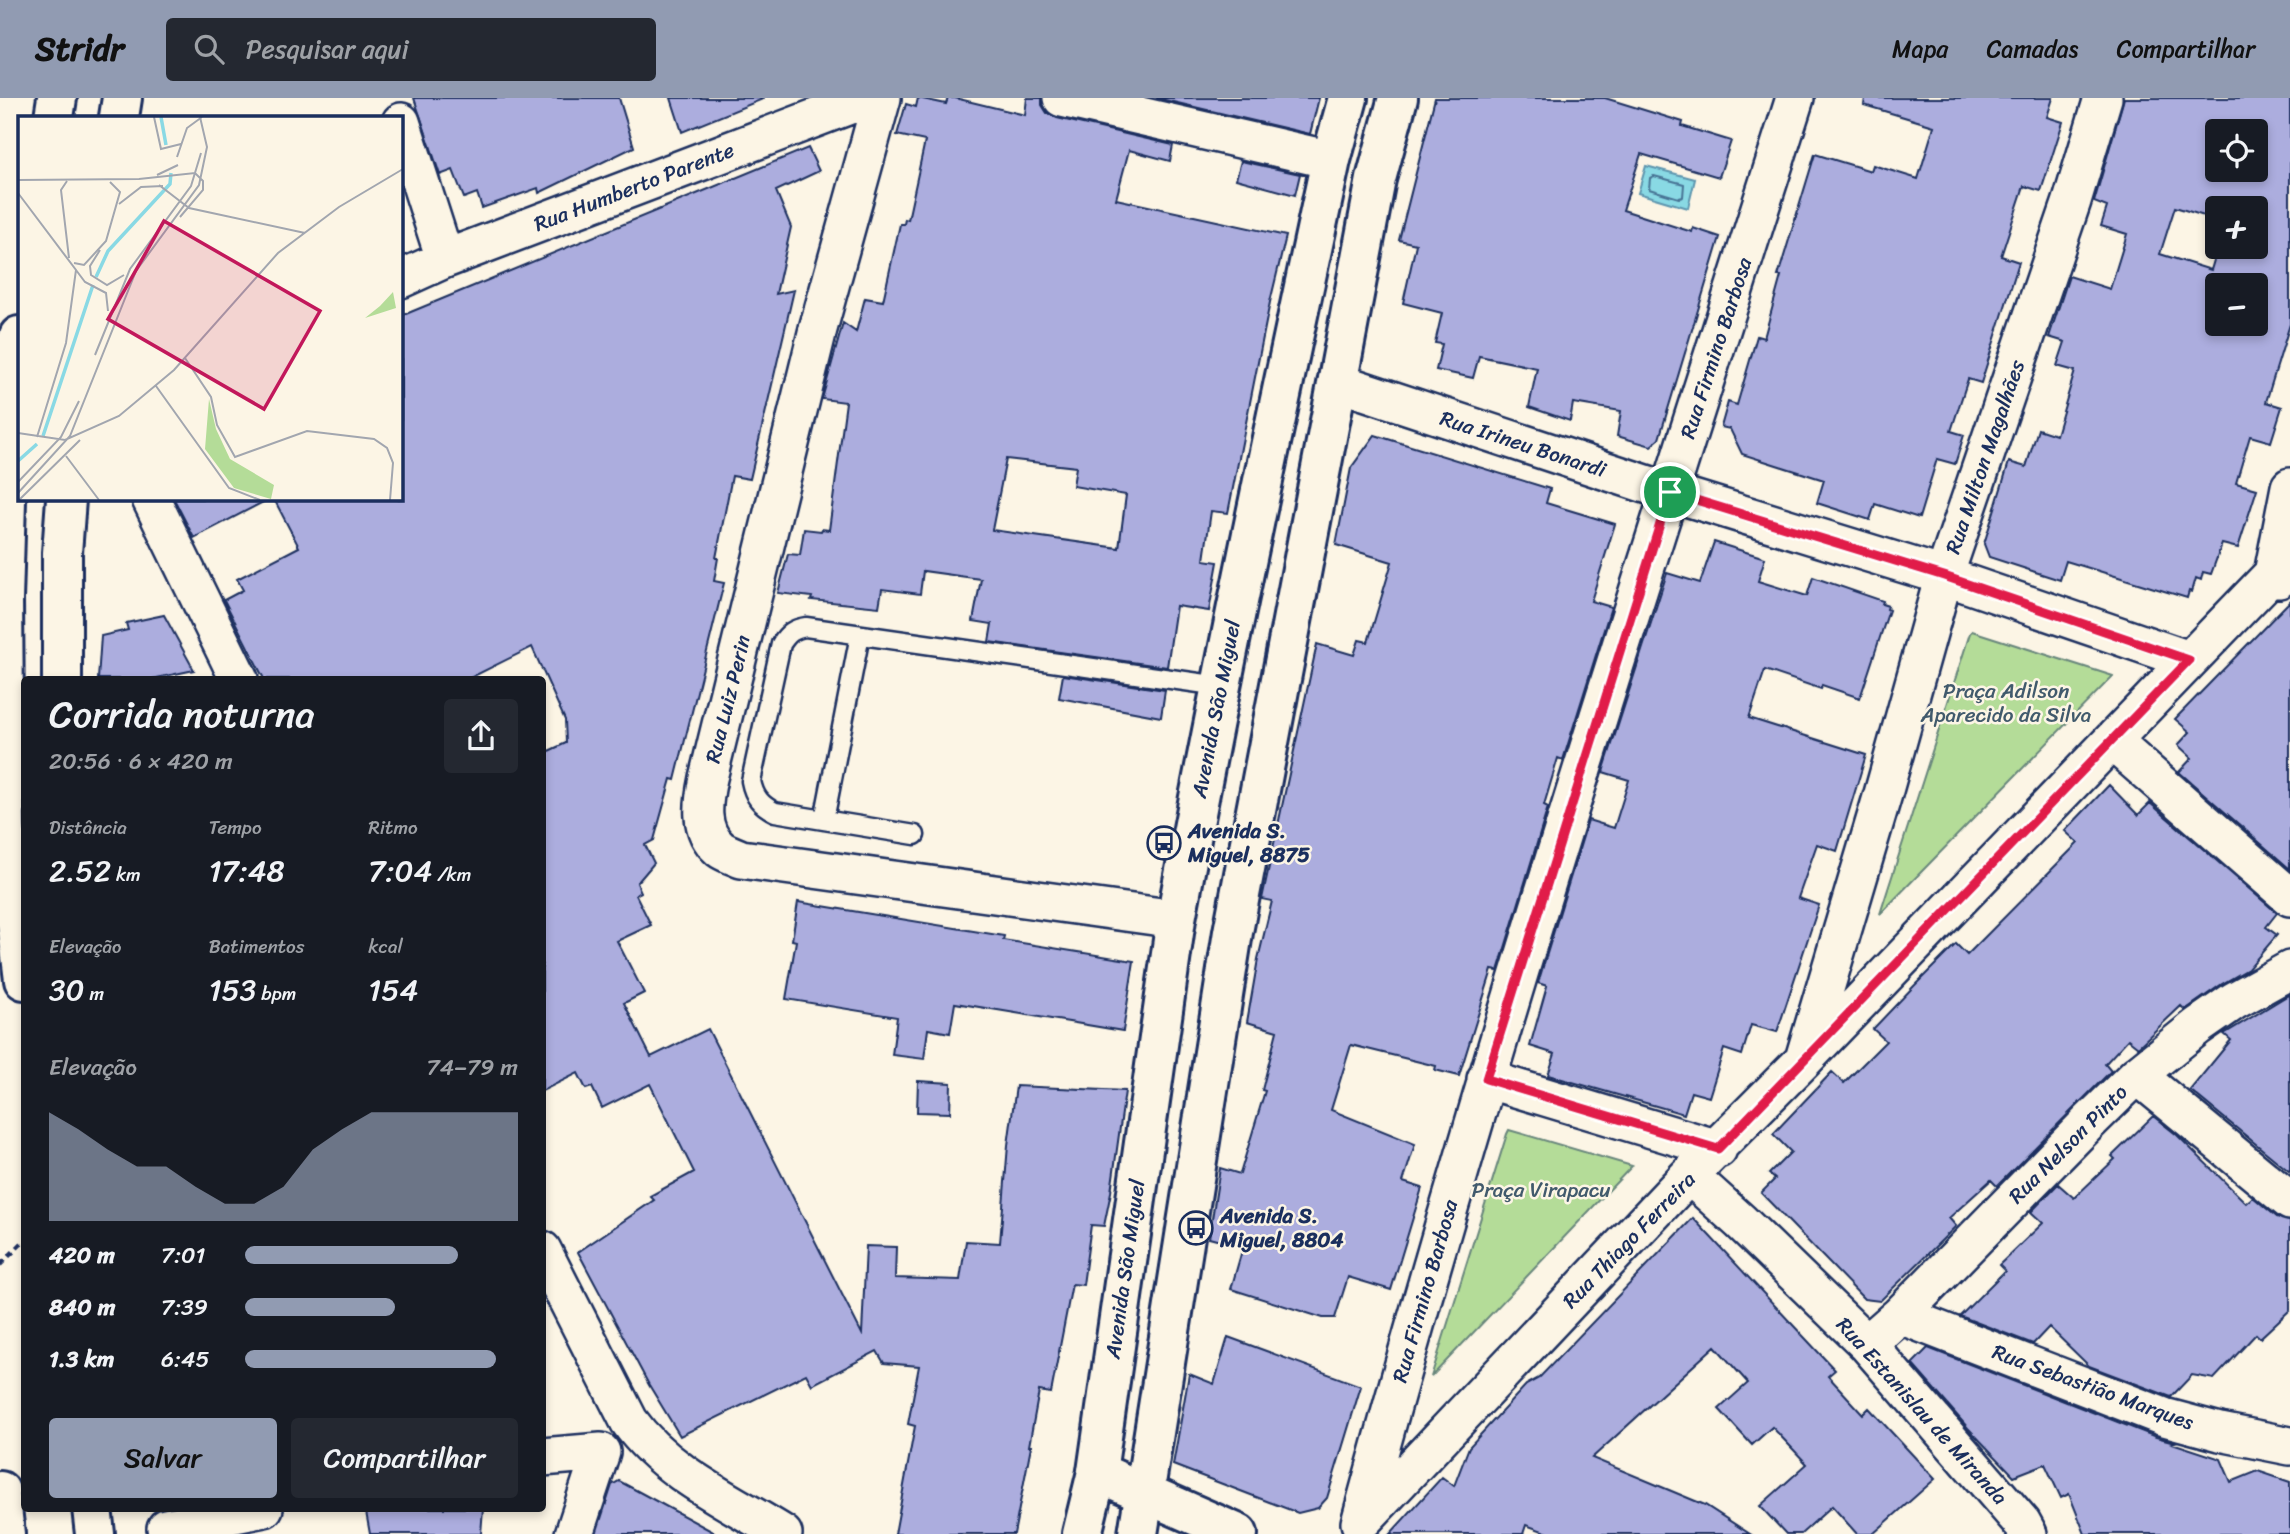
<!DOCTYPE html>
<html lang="pt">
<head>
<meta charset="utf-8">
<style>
  body { margin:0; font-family:Sriracha,sans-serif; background:#242831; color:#f1f3f6; height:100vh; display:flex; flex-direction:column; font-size:26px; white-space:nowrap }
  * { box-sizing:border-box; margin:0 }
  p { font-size:23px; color:#9ea1a6 }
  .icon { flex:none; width:38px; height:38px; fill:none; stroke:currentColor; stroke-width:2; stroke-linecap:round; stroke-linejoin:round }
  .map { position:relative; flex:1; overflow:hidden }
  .drawer { position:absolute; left:21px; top:578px; width:525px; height:836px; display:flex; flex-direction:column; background:#171b24; border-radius:7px; box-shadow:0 4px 10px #0003 }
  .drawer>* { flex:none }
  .controls { position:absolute; left:2205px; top:21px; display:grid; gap:14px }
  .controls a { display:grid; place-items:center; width:63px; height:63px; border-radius:7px; background:#171b24; box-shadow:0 4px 10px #0003; font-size:35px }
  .pin { position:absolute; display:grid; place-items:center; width:60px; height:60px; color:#fff; margin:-30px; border:4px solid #fff; border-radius:50%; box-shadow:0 2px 7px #0007 }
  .round { display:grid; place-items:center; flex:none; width:74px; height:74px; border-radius:7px; background:#242831 }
  .head { display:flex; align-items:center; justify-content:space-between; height:119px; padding:0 28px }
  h1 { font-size:38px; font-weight:600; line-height:52px }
  .metrics { display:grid; grid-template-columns:repeat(3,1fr); gap:10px; height:119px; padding:7px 28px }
  .metrics div { display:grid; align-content:center }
  .metrics b { font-size:30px; font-weight:600 }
  .metrics small { font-size:19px; font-weight:400 }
  .metrics p { font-size:19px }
  .chart { height:196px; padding:14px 28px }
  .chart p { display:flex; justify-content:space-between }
  .chart svg { width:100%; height:126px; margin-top:7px; fill:#919bb2; opacity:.7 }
  .cta { display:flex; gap:14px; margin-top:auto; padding:14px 28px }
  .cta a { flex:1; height:80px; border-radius:7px; background:#919bb2; color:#111; font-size:28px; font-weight:600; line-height:80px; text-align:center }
  .cta a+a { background:#242831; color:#f1f3f6 }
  ul { padding:0 28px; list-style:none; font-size:23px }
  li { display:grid; grid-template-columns:112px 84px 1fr; align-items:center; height:52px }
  li i { height:18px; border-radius:9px; background:#919bb2 }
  header { display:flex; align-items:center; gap:42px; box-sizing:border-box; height:98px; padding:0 35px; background:#919bb2; color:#111 }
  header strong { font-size:33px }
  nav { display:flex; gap:38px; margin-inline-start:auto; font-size:24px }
  .search { width:490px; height:63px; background:#242831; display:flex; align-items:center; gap:18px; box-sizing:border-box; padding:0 24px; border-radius:7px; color:#9ea1a6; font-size:26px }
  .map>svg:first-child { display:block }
  .green { fill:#b4dc98; stroke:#68867b; stroke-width:2 }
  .water { fill:#89d9e4; stroke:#5d95ae; stroke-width:2 }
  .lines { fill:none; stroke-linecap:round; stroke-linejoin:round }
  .shore { stroke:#477394; stroke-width:2 }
  .building { fill:#acadde; stroke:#1b2f5e; stroke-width:2; fill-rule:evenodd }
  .lane-casing { stroke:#1b2f5e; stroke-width:23 }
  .street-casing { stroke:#1b2f5e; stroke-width:42 }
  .secondary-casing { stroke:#1b2f5e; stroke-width:44 }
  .primary-casing { stroke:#1b2f5e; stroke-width:44 }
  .highway-casing { stroke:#1b2f5e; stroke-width:44 }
  .path { stroke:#1b2f5e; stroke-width:4.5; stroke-dasharray:7 5; stroke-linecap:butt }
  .lane { stroke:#fcf5e5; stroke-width:18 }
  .street { stroke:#fcf5e5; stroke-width:37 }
  .secondary { stroke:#fcf5e5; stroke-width:38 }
  .primary { stroke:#fcf5e5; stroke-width:38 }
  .highway { stroke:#fcf5e5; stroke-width:38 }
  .route-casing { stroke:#fff; stroke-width:14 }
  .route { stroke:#e11d48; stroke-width:9 }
  .labels { text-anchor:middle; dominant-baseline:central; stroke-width:5; stroke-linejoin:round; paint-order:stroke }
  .street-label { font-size:21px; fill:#1b2f5e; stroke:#fcf5e5 }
  .park-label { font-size:21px; fill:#415a6c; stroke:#fcf5e5 }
  .poi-label { font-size:21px; font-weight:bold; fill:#1b2f5e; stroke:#fcf5e5; text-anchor:start }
  .inset-river { fill:none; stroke:#89d9e4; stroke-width:3.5 }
  .inset-road { fill:none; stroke:#a2a6af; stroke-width:2 }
  .view { fill:#c2185b; fill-opacity:0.15; stroke:#c2185b; stroke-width:3.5 }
  .inset-edge { fill:none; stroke:#1b2f5e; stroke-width:3.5 }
</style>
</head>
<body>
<header>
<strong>Stridr</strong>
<div class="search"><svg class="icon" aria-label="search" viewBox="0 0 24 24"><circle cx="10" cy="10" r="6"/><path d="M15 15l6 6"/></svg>Pesquisar aqui</div>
<nav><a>Mapa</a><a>Camadas</a><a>Compartilhar</a></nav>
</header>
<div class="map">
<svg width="2290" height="1436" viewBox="0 0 2290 1436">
  <rect width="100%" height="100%" fill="#fcf5e5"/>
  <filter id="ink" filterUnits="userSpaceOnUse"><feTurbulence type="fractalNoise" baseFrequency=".0143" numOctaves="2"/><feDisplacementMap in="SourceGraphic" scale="14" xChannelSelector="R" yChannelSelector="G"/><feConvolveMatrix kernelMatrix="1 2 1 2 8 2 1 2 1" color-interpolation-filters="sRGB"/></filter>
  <g filter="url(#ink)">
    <path class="green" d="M 1972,533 L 2113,578 L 1880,816 L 1970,535 Z
      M 1509,1032 L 1632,1068 L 1431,1279 L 1507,1036 Z"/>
    <path class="water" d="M 1646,68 L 1695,81 L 1688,110 L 1638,95 Z"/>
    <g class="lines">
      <path class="shore" d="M 1654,78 L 1684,86 L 1683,99 L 1679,100 L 1649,91 L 1650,80 Z"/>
    </g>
    <path class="building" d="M 414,0 L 619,0 L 634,49 L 539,95 L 538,90 L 482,110 L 477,95 L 464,100 L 453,72 L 440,77 Z
      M 671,0 L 762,0 L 763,1 L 682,34 Z
      M 918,0 L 946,6 L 948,0 L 955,0 L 1025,17 L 1027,0 L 1042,0 L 1042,7 L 1047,15 L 1057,20 L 1173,47 L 1170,63 L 1129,52 L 1116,101 L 1286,138 L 1270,204 L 1228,415 L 1211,413 L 1204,462 L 1218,464 L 1209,513 L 1176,508 L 1167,569 L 989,544 L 992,526 L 973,523 L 981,481 L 923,473 L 920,496 L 882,491 L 879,509 L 811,502 L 812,499 L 778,495 L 788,456 L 800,457 L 804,431 L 821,433 L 822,431 L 829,432 L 846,304 L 822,301 L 843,225 L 856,234 L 865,200 L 883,203 L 900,126 L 904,126 L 905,121 L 908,122 L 925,43 L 897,37 L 906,6 L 916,9 ZM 1006,361 L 1076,369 L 1073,388 L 1126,397 L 1119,450 L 992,432 Z
      M 1156,0 L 1319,0 L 1310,36 Z
      M 1435,0 L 1605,0 L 1683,24 L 1682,28 L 1731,43 L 1719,79 L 1641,56 L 1623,112 L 1692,134 L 1693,130 L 1720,139 L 1659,341 L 1651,348 L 1617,338 L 1621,313 L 1573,305 L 1570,323 L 1529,309 L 1537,270 L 1479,258 L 1473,280 L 1436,272 L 1442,246 L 1435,245 L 1442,215 L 1403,205 L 1416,146 L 1399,142 Z
      M 1865,0 L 2053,0 L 2047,19 L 2063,24 L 2041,93 L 2024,88 L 2001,158 L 2019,164 L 1981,285 L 1968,281 L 1951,333 L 1964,337 L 1955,366 L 1937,361 L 1919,420 L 1875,406 L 1870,422 L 1817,405 L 1824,382 L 1742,356 L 1730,331 L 1721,329 L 1728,304 L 1737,307 L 1757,238 L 1764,240 L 1781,178 L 1778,178 L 1815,56 L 1871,73 L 1873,67 L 1918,81 L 1934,28 L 1864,7 Z
      M 2124,0 L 2290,0 L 2290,226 L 2266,304 L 2282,309 L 2271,344 L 2250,338 L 2236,385 L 2257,391 L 2238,450 L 2222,446 L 2211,476 L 2203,474 L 2201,482 L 2196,480 L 2192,494 L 2189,493 L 2187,500 L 2066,463 L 2060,482 L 1989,459 L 1984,446 L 2009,364 L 2026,369 L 2038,331 L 2056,337 L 2075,273 L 2057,268 L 2065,244 L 2049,239 L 2069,178 L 2110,191 L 2127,136 L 2101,128 L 2107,109 L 2094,104 ZM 2217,33 L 2256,33 L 2256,72 L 2217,72 ZM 2175,109 L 2217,122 L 2217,110 L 2256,110 L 2256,149 L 2218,149 L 2211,172 L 2160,156 ZM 2217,187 L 2256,187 L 2256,226 L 2217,226 Z
      M 808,50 L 819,73 L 776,93 L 791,129 L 776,196 L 794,192 L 750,381 L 732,378 L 716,460 L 718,460 L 714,483 L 724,485 L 675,682 L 671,681 L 654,742 L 645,747 L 654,765 L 637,785 L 641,794 L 636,797 L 651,827 L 617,843 L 644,895 L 624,905 L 651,959 L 708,931 L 862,1236 L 866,1148 L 896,1149 L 895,1180 L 960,1182 L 966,1143 L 1000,1145 L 1008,1047 L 1016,988 L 1125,993 L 1111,1094 L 1104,1128 L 1091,1127 L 1083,1187 L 1072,1186 L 1051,1295 L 1039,1293 L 1029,1348 L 1031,1348 L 1014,1436 L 895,1436 L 915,1328 L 908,1326 L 919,1268 L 884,1265 L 877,1253 L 812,1287 L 806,1276 L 680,1338 L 649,1287 L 578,1154 L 654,1102 L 650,1098 L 694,1074 L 650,986 L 602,1010 L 592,989 L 586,991 L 578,975 L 542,993 L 542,656 L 566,645 L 565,622 L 532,549 L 468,581 L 264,581 L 224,502 L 243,492 L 237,481 L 299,449 L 274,401 L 401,401 L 401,218 Z
      M 1241,63 L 1300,76 L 1295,97 L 1236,81 Z
      M 1375,337 L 1550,391 L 1546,405 L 1615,426 L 1591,503 L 1611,509 L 1563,662 L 1558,660 L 1544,707 L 1548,709 L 1498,873 L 1492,872 L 1459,978 L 1435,972 L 1436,968 L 1351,947 L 1331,1012 L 1415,1046 L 1403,1084 L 1422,1090 L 1391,1192 L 1348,1179 L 1335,1220 L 1323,1220 L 1231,1191 L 1243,1149 L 1209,1140 L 1220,1070 L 1240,1076 L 1265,993 L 1262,992 L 1277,933 L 1247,924 L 1258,861 L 1272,803 L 1262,801 L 1317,546 L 1354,557 L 1359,542 L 1368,544 L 1392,464 L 1336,447 L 1351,370 Z
      M 174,401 L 269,401 L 194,440 Z
      M 1714,444 L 1765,460 L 1758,483 L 1807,498 L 1813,479 L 1883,503 L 1882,506 L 1888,508 L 1887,511 L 1889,512 L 1860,600 L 1822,587 L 1821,591 L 1765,572 L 1749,620 L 1866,657 L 1837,753 L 1817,746 L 1798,800 L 1819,807 L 1777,934 L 1751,927 L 1742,957 L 1724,951 L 1709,999 L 1691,994 L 1684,1016 L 1548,977 L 1555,956 L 1530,948 L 1547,888 L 1538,885 L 1588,722 L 1614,730 L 1629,682 L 1603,674 L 1667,475 L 1700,485 Z
      M 2290,503 L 2290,771 L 2179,674 L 2192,660 L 2178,647 L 2190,634 L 2175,621 Z
      M 164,517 L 194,572 L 152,581 L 98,581 L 101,538 L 128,532 L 126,525 Z
      M 1063,577 L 1165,592 L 1161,619 L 1059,600 Z
      M 2109,687 L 2138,717 L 2150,705 L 2277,815 L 2266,829 L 2277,837 L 2248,871 L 2222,886 L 2185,912 L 2181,908 L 2138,949 L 2128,941 L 2105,966 L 2111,973 L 2000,1085 L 1997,1088 L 1991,1082 L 1949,1120 L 1956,1128 L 1942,1142 L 1880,1203 L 1864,1201 L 1761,1095 L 1775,1081 L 1769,1076 L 1791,1054 L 1773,1036 L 1832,974 L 1844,985 L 1886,943 L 1873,931 L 1915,887 L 1956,846 L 1967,857 L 2078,745 L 2065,733 Z
      M 798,804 L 1004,838 L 1003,842 L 1134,863 L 1123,933 L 955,905 L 950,935 L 928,931 L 924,961 L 892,957 L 897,919 L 786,901 L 796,843 L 792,842 Z
      M 2290,896 L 2290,1074 L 2190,992 L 2231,942 L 2224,936 Z
      M 918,983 L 951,985 L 950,1015 L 917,1014 Z
      M 2153,1018 L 2177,1037 L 2246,1105 L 2253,1099 L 2277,1119 L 2290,1123 L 2290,1212 L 2260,1240 L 2256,1236 L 2214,1281 L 2192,1277 L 2171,1299 L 2089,1268 L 2049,1229 L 2033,1246 L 1960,1218 L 2005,1173 L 1999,1167 L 2043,1125 L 2031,1114 L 2058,1086 L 2074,1100 L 2115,1061 L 2112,1058 Z
      M 1693,1120 L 1835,1272 L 1828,1278 L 1863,1316 L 1869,1310 L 1935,1381 L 1873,1436 L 1857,1436 L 1832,1408 L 1801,1436 L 1786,1436 L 1760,1408 L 1807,1366 L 1772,1329 L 1752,1347 L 1719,1311 L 1748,1285 L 1715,1248 L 1592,1360 L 1705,1407 L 1750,1436 L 1551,1436 L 1526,1427 L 1523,1436 L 1390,1436 L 1442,1379 L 1454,1388 L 1469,1349 L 1526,1287 L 1539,1280 Z
      M 1228,1239 L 1361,1288 L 1327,1400 L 1318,1410 L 1298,1415 L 1173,1367 L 1189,1276 L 1214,1286 Z
      M 1928,1250 L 2156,1339 L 2175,1344 L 2172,1345 L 2221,1361 L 2231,1384 L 2258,1373 L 2290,1384 L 2290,1436 L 2085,1436 L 2069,1396 L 2061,1400 L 2045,1366 L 2014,1378 L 1968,1330 L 1912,1266 Z
      M 619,1383 L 717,1436 L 596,1436 L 612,1387 Z
      M 383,1410 L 483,1410 L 481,1436 L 370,1436 L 366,1414 Z"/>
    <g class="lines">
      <defs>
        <path id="lane" d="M 824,722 L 860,537
          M 915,737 L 775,714 C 761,707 754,699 751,683 L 781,546 C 788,535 793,531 806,529 L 1220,588"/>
        <path id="street" d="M 882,0 L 818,231 L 708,680 C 703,704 698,732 720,751 C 725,755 735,758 741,761 L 1176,821
          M 1062,0 L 1331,62
          M 401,24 L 445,161
          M 401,181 L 445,161 L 868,0
          M 1337,284 L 1670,394 L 1944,478 L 2189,562
          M 151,401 L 239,581
          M 2279,481 L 2273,476 L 2290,389
          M 2113,644 L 2290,799
          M 1805,958 L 1883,696 L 1944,478 L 2072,103 L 2103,0
          M 2137,977 L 2290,1103
          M 1486,981 L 1718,1051
          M 1689,1077 L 1741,1124 L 1867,1246 L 2022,1425 L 2028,1436
          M 542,1152 L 629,1323 C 665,1374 730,1403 783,1436
          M 1900,1217 L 2164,1319 L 2220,1334 L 2290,1348
          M 1867,1246 L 1900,1217 L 2091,1022 L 2137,977 L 2198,928 L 2234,903 L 2290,872
          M 542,1359 L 601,1354 L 574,1436
          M 1363,1422 L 1689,1077 L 1804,962 L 2290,458
          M 1360,1425 C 1490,945 1645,473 1795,0
          M 166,1430 L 264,1410"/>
        <path id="secondary" d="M 1097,1374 L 1238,1436"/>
        <path id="primary" d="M 119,19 L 122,0
          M 62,581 L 62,455 L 66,401
          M 1082,1436 L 1097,1374 L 1176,821 C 1223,567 1277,315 1331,62 L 1348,0
          M 1138,1436 L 1233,834 L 1376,81 L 1398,0"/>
        <path id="highway" d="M 54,19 L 57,0
          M 19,238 L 9,303 L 3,502 L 5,729 L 24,882
          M 0,1393 L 5,1436
          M 92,1410 L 95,1436"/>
      </defs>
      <use href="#lane" class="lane-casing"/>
      <use href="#street" class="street-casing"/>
      <use href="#secondary" class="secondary-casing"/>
      <use href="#primary" class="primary-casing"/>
      <use href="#highway" class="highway-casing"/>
      <path class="path" d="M 0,1167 L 24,1143"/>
      <use href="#lane" class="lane"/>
      <use href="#street" class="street"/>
      <use href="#secondary" class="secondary"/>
      <use href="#primary" class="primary"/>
      <use href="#highway" class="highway"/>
    </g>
  </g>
  <g class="lines" filter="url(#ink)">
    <defs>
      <path id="route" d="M 1670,394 L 1944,478 L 2189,562 L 1718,1051 L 1486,981 Z"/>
    </defs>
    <use href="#route" class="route-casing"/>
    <use href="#route" class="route"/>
  </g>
  <defs>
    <symbol id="bus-ring" viewBox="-11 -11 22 22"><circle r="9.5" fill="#fcf5e5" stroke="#1b2f5e" stroke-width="1.5"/><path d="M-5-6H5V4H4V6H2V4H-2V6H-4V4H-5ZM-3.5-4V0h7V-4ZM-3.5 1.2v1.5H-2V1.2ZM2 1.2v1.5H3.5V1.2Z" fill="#1b2f5e"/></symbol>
  </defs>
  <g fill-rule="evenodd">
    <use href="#bus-ring" x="1145" y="726" width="38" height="38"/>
    <use href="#bus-ring" x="1177" y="1111" width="38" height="38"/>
  </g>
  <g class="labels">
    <g class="street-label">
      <text transform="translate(634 89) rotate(-21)">Rua Humberto Parente</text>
      <text transform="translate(1716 250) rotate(-72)">Rua Firmino Barbosa</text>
      <text transform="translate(1523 346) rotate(18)">Rua Irineu Bonardi</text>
      <text transform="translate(1985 359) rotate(-71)">Rua Milton Magalhães</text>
      <text transform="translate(728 601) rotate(-76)">Rua Luiz Perin</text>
      <text transform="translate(1216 611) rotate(-79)">Avenida São Miguel</text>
      <text transform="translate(2068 1046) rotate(-45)">Rua Nelson Pinto</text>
      <text transform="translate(1629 1142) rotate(-46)">Rua Thiago Ferreira</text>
      <text transform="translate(1125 1171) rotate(-82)">Avenida São Miguel</text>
      <text transform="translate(1425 1193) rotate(-74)">Rua Firmino Barbosa</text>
      <text transform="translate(2093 1289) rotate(20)">Rua Sebastião Marques</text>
      <text transform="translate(1922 1313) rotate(48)">Rua Estanislau de Miranda</text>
    </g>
    <g class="park-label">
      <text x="2006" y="593">Praça Adilson<tspan x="2006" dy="24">Aparecido da Silva</tspan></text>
      <text x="1541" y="1092">Praça Virapacu</text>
    </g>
    <g class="poi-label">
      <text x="1188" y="733">Avenida S.<tspan x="1188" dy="24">Miguel, 8875</tspan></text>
      <text x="1220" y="1118">Avenida S.<tspan x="1220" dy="24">Miguel, 8804</tspan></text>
    </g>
  </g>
  <g transform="translate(18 18)">
    <rect width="385" height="385" fill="#fcf5e5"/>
    <path d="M 375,176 L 378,192 L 347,202 L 362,190 ZM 191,283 L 198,313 L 212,343 L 256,369 L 253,383 L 216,372 L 187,333 Z" fill="#b4dc98"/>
    <path class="inset-river" d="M 143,1 L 148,29M 78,161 L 90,135 L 152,68 L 153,57M 25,320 L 75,169M 0,345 L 19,328"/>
    <path class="inset-road" d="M 136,1 L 143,33 L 163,28M 159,41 L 169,12 L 184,1M 139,59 L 160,49M 0,64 L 121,63 L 177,57 L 185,65 L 185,74 L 162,101M 49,65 L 43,74 L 51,142M 141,69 L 171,92 L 287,117M 0,77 L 58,154 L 48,227 L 19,321M 101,88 L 123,71 L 145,70M 82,134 L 72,150 L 73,159 L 89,169 L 106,159M 56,147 L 66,149 L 88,125 L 102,76 L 92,66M 58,154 L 67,166 L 88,177 L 90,195M 77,239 L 112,153 L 173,70 L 183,37M 167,242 L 193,281 L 199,309 L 217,341 L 289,315 L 356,323 L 369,332 L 375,347 L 372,384M 138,270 L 211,372 L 242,384M 0,317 L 47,324 L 101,300 L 156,254 L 260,137 L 321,91 L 385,53M 48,340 L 81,384M 0,366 L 43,321 L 61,285M 0,377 L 52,320 L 118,155 L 181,69 L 189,31 L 182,1M 1,384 L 62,324"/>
    <path class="view" d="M 146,105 L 302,195 L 246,293 L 90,203 Z"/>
    <rect width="385" height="385" class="inset-edge"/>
  </g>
</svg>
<div class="controls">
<a><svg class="icon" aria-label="locate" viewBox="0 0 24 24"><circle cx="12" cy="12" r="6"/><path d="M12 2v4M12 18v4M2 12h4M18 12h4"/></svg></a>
<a>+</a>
<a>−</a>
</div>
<div class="pin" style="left:1670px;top:394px;background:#1e9e55"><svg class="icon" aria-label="arrive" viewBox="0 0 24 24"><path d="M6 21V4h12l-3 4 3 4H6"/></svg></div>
<section class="drawer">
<div class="head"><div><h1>Corrida noturna</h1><p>20:56 · 6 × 420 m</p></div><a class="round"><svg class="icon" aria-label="share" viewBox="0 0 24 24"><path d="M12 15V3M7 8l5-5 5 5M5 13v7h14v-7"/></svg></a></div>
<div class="metrics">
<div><p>Distância</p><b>2.52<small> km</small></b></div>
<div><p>Tempo</p><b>17:48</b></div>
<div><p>Ritmo</p><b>7:04<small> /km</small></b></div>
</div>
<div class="metrics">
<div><p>Elevação</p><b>30<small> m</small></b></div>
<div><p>Batimentos</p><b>153<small> bpm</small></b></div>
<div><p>kcal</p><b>154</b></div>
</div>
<div class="chart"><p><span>Elevação</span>74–79 m</p>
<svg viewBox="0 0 160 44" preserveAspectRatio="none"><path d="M0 44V6L10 12L20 19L30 25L40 25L50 32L60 38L70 38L80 32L90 19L100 12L110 6L120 6L130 6L140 6L150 6L160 6V44z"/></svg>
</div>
<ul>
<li><b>420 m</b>7:01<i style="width:78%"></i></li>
<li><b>840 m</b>7:39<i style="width:55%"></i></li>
<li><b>1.3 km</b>6:45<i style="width:92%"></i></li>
</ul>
<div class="cta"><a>Salvar</a><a>Compartilhar</a></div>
</section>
</div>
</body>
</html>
